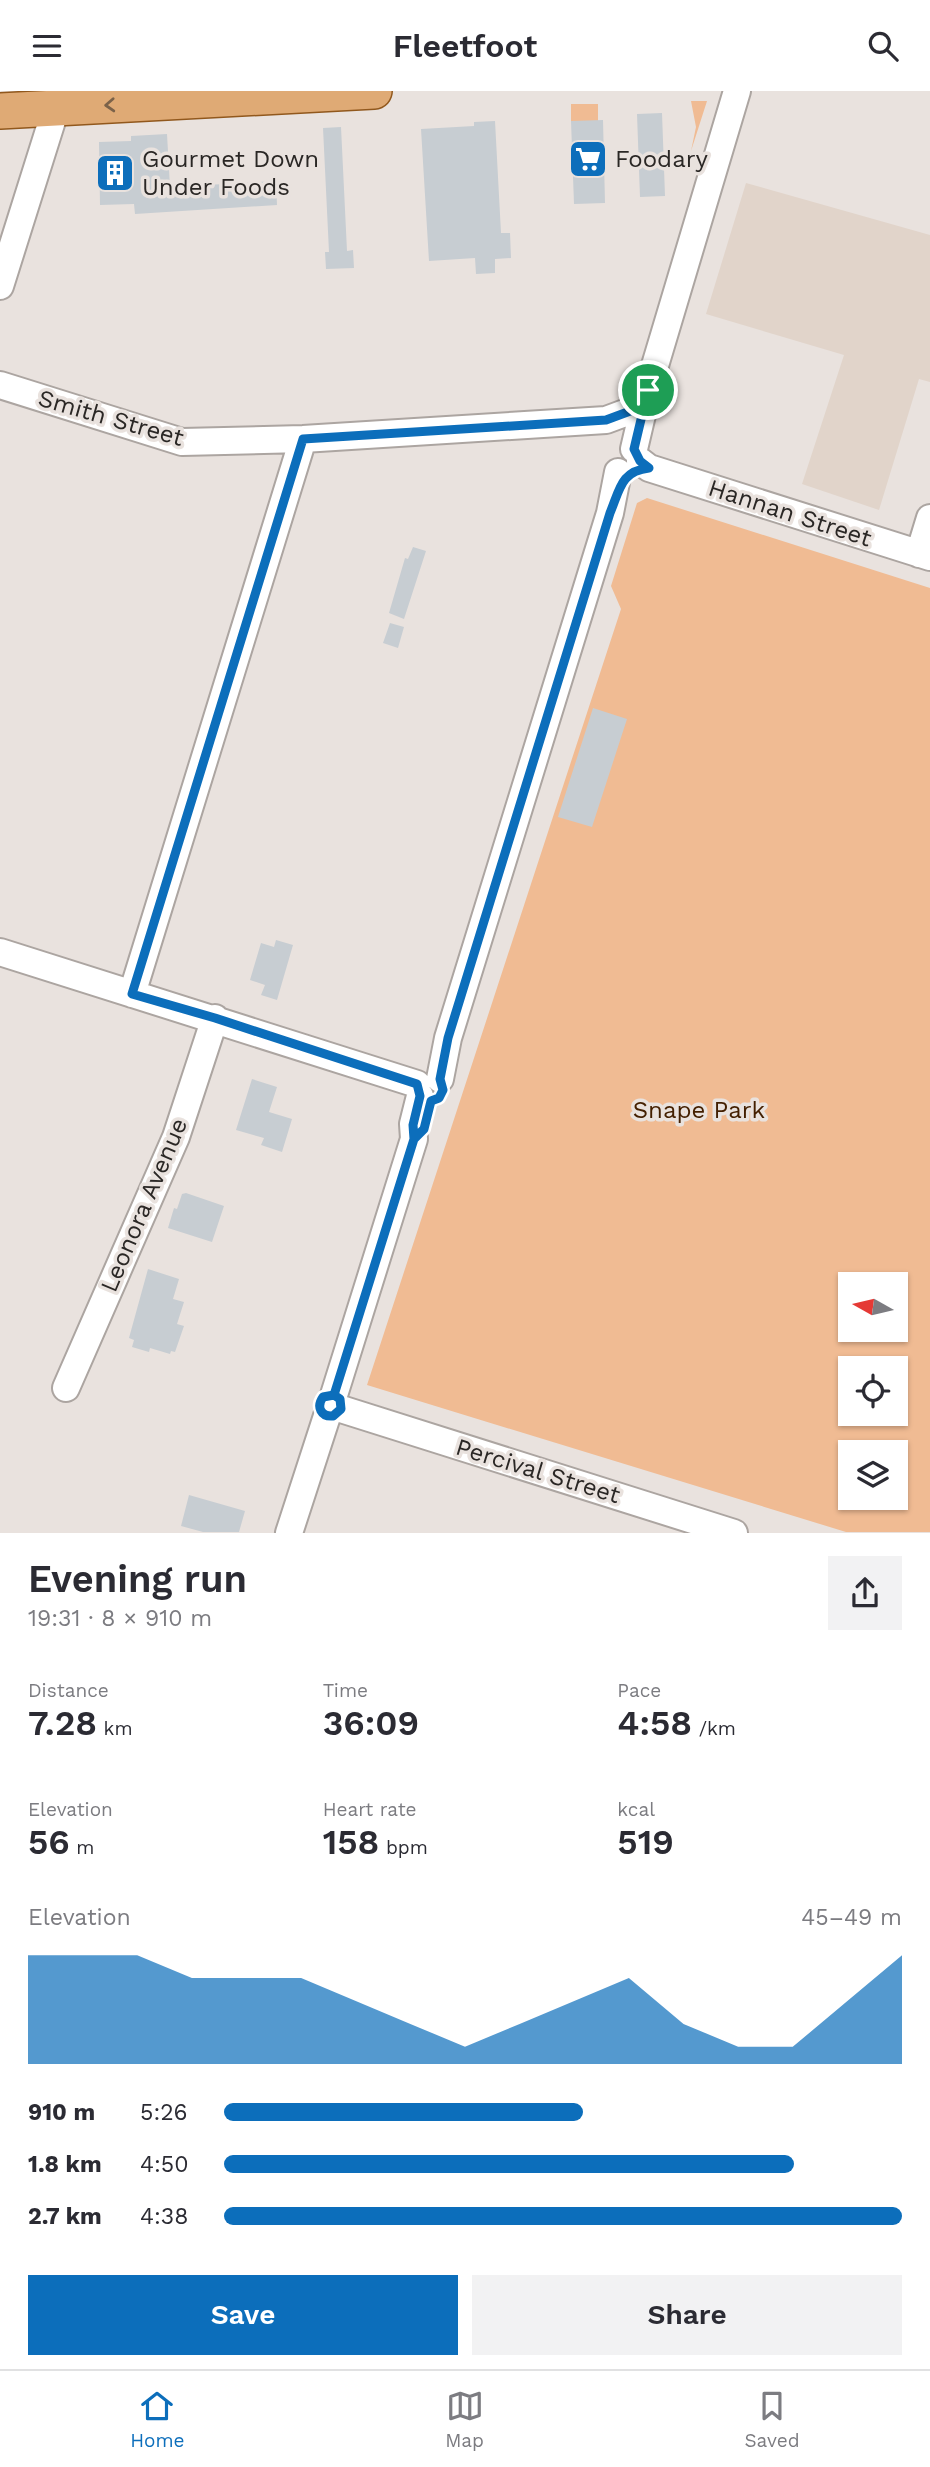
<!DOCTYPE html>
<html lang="en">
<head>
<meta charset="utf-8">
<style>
  body { margin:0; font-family:"Work Sans",sans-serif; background:#f2f2f3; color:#2b2b33; height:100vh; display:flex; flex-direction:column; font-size:26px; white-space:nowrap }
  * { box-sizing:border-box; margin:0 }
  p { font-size:23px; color:#7c7c81 }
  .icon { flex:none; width:38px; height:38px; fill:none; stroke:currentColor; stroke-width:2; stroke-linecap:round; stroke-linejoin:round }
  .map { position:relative; height:1442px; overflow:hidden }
  .sheet { display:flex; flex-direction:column; background:#fff; flex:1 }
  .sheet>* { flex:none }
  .needle { width:46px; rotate:278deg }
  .fabs { position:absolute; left:838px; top:1181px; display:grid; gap:14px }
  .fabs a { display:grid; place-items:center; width:70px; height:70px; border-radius:0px; background:#fff; box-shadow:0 2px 5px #0004; font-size:35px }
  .pin { position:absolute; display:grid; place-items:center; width:60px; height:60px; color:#fff; margin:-30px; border:4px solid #fff; border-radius:50%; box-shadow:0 2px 7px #0007 }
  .round { display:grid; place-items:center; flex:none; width:74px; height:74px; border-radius:0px; background:#f2f2f3 }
  .headline { display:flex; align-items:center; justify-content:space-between; height:119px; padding:0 28px }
  h1 { font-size:38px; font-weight:600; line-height:52px }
  .stats { display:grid; grid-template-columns:repeat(3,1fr); gap:10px; height:119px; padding:7px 28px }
  .stats div { display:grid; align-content:center }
  .stats b { font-size:35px; font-weight:600 }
  .stats small { font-size:19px; font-weight:400 }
  .stats p { font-size:19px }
  .chart { height:196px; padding:14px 28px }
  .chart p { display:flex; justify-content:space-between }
  .chart svg { width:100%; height:126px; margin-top:7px; fill:#0c6ebb; opacity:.7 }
  .primary-button { display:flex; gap:14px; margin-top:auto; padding:14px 28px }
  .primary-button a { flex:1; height:80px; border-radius:0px; background:#0c6ebb; color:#fff; font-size:28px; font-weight:600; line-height:80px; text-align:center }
  .primary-button a+a { background:#f2f2f3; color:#2b2b33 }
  ul { padding:0 28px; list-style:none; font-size:23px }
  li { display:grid; grid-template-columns:112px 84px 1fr; align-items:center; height:52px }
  li i { height:18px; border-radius:9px; background:#0c6ebb }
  header { display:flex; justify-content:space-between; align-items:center; height:91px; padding:0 28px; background:#fff; font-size:32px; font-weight:600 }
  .tabs { display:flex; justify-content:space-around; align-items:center; height:98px; border-top:2px solid #e1e1e2; background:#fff; font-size:19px; color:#7c7c81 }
  .tabs a { display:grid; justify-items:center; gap:4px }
  .tabs .active { color:#0c6ebb }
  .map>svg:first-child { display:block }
  .built { fill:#e1d4ca }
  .green { fill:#f0bb93; fill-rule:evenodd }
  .building { fill:#c7cdd2 }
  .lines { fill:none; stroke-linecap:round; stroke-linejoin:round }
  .minor-casing { stroke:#aca5a1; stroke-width:30 }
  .major-casing { stroke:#91581d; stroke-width:38 }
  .minor { stroke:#fff; stroke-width:26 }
  .major { stroke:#dfaa75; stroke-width:35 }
  .oneway { stroke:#7b6249 }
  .route-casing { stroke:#fff; stroke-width:14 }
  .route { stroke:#0c6ebb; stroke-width:9 }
  .labels { text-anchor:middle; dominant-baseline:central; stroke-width:7; stroke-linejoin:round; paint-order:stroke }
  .poi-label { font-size:24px; fill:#2a2725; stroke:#e9e2de; text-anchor:start }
  .street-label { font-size:24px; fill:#2a2725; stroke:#e9e2de }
  .park-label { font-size:24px; fill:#431f00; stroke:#e9e2de }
</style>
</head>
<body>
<header><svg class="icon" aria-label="menu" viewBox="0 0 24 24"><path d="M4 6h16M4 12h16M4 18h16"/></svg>Fleetfoot<svg class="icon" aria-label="search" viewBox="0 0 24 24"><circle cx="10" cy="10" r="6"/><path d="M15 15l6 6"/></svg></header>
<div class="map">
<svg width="930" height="1442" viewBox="0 0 930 1442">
  <rect width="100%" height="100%" fill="#e9e2de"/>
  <path class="built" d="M 746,92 L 930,144 L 930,291 L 919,288 L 879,419 L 802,393 L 844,264 L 706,223 Z"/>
  <path class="green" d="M 691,10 L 707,10 L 691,60 L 696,36 Z
    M 571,13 L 598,13 L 598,30 L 571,30 Z
    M 647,407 L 930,497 L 930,1441 L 846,1441 L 367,1294 L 621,518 L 611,495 L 637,412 ZM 850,1194 L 896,1194 L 896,1239 L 850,1239 ZM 850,1278 L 896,1278 L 896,1323 L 850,1323 ZM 850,1362 L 896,1362 L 896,1407 L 850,1407 Z"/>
  <path class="building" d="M 662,22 L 665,105 L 640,106 L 637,23 Z
    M 603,29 L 605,112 L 574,113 L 571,30 Z
    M 495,30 L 501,142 L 510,142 L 511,167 L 495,168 L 495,182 L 476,183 L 475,167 L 429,170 L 421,38 L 474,35 L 474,31 Z
    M 341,36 L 347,160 L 353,159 L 354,177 L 326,178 L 325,161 L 329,161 L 323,37 Z
    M 167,43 L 170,96 L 276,90 L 277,114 L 135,123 L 134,113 L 100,114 L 99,51 L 131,50 L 131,45 Z
    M 413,456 L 426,460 L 404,528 L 389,522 L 405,467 L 408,468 Z
    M 390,532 L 404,536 L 398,557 L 383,552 Z
    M 593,617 L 627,628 L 592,736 L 558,726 Z
    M 276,849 L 293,854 L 277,909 L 261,904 L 265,894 L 250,889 L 261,852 L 274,856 Z
    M 252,988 L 277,996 L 269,1021 L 292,1028 L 282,1061 L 261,1054 L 264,1047 L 236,1039 Z
    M 186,1102 L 224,1115 L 212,1151 L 168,1137 L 174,1117 L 177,1118 L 182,1103 Z
    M 148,1178 L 179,1188 L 173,1208 L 184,1211 L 177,1233 L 184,1235 L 175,1261 L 171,1260 L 170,1263 L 150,1257 L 149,1261 L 132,1256 L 134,1249 L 129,1247 Z
    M 189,1404 L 245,1420 L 239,1441 L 203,1441 L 181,1435 Z"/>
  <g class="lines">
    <defs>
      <path id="minor" d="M 0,195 L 56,17
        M 0,294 L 182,351 L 303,348 L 606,329 L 641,316
        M 634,358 L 648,298 L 737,0
        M 640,370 L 649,377 L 930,466
        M 919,463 L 930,427
        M 0,861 L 417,993
        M 132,903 L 303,348
        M 440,988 L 448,947 L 610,422 L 618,381
        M 66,1297 L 176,1046 L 215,927
        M 334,1304 L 414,1048 L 413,1033 L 420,1005
        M 341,1318 L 734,1442
        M 289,1442 L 327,1325"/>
      <path id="major" d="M 0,20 L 374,0"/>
    </defs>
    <use href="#minor" class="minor-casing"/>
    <use href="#major" class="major-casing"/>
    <use href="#minor" class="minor"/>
    <use href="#major" class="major"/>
  </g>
  <defs><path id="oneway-chevron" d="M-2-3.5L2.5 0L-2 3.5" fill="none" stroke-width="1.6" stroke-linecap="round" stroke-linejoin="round" transform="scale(1.75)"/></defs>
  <use class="oneway" href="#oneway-chevron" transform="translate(110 14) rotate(177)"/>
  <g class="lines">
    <defs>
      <path id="route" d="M 648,299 L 641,316 L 606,329 L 303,348 L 132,903 L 215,927 L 417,993 L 420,1005 L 413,1034 L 414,1048 L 334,1304 L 323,1306 C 316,1316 321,1326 333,1325 L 341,1318 L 340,1308 L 334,1304 L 414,1048 L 424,1038 L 431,1010 L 439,1007 L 443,999 L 440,988 L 448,947 L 610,422 C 620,398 621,380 649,377 L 640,370 L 634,358 L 648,299"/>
    </defs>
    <use href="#route" class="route-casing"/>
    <use href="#route" class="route"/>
  </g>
  <defs>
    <symbol id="supermarket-square" viewBox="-11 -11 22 22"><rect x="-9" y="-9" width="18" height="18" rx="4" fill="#0c6ebb" stroke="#e9e2de"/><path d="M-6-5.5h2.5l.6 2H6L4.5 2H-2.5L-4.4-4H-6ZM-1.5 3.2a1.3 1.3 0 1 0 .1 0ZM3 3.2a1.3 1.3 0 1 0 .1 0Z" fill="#fff"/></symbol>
    <symbol id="building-square" viewBox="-11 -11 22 22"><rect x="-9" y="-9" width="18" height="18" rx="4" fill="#0c6ebb" stroke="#e9e2de"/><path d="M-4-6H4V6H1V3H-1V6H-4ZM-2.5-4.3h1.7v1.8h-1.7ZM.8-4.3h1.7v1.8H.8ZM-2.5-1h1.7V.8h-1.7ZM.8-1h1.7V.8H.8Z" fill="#fff"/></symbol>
  </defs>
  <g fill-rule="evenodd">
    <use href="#supermarket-square" x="566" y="46" width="44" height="44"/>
    <use href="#building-square" x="93" y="60" width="44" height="44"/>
  </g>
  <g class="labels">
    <g class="poi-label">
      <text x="142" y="68">Gourmet Down<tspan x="142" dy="28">Under Foods</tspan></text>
      <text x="615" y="68">Foodary</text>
    </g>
    <g class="street-label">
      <text transform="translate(111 327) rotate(16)">Smith Street</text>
      <text transform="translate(790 422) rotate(18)">Hannan Street</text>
      <text transform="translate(144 1114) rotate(-67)">Leonora Avenue</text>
      <text transform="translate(538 1380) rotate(17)">Percival Street</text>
    </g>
    <g class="park-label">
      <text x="699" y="1019">Snape Park</text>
    </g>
  </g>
</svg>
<div class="fabs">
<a><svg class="needle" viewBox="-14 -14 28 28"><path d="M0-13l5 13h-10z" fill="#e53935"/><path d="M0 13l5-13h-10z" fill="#7c7c81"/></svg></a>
<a><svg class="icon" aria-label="locate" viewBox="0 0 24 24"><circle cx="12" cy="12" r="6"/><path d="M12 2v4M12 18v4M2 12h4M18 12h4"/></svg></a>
<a><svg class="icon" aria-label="layers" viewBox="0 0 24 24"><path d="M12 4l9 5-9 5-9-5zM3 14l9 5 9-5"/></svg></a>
</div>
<div class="pin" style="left:648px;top:299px;background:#1e9e55"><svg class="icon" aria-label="arrive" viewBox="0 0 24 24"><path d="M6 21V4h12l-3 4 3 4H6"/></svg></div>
</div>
<section class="sheet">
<div class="headline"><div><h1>Evening run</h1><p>19:31 · 8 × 910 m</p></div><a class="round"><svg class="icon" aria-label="share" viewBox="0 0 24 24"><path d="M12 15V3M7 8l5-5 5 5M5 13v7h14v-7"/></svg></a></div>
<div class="stats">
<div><p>Distance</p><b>7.28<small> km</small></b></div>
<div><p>Time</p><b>36:09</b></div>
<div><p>Pace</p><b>4:58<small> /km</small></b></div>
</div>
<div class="stats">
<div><p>Elevation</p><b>56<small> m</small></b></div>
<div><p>Heart rate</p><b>158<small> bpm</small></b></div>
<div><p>kcal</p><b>519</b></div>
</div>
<div class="chart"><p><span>Elevation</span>45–49 m</p>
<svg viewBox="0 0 160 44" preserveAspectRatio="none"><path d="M0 44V6L10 6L20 6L30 14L40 14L50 14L60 22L70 30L80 38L90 30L100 22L110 14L120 30L130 38L140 38L150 22L160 6V44z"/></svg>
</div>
<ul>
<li><b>910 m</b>5:26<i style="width:53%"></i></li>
<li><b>1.8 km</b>4:50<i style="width:84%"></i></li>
<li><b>2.7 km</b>4:38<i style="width:100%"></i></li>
</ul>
<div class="primary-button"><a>Save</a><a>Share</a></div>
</section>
<nav class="tabs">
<a class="active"><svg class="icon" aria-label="home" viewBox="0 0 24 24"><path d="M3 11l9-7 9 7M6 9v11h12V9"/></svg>Home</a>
<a><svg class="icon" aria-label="map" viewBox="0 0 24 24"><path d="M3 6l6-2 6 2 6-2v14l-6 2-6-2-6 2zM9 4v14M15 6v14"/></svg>Map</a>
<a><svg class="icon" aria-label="saved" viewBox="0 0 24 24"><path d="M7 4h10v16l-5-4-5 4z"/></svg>Saved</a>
</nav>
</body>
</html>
